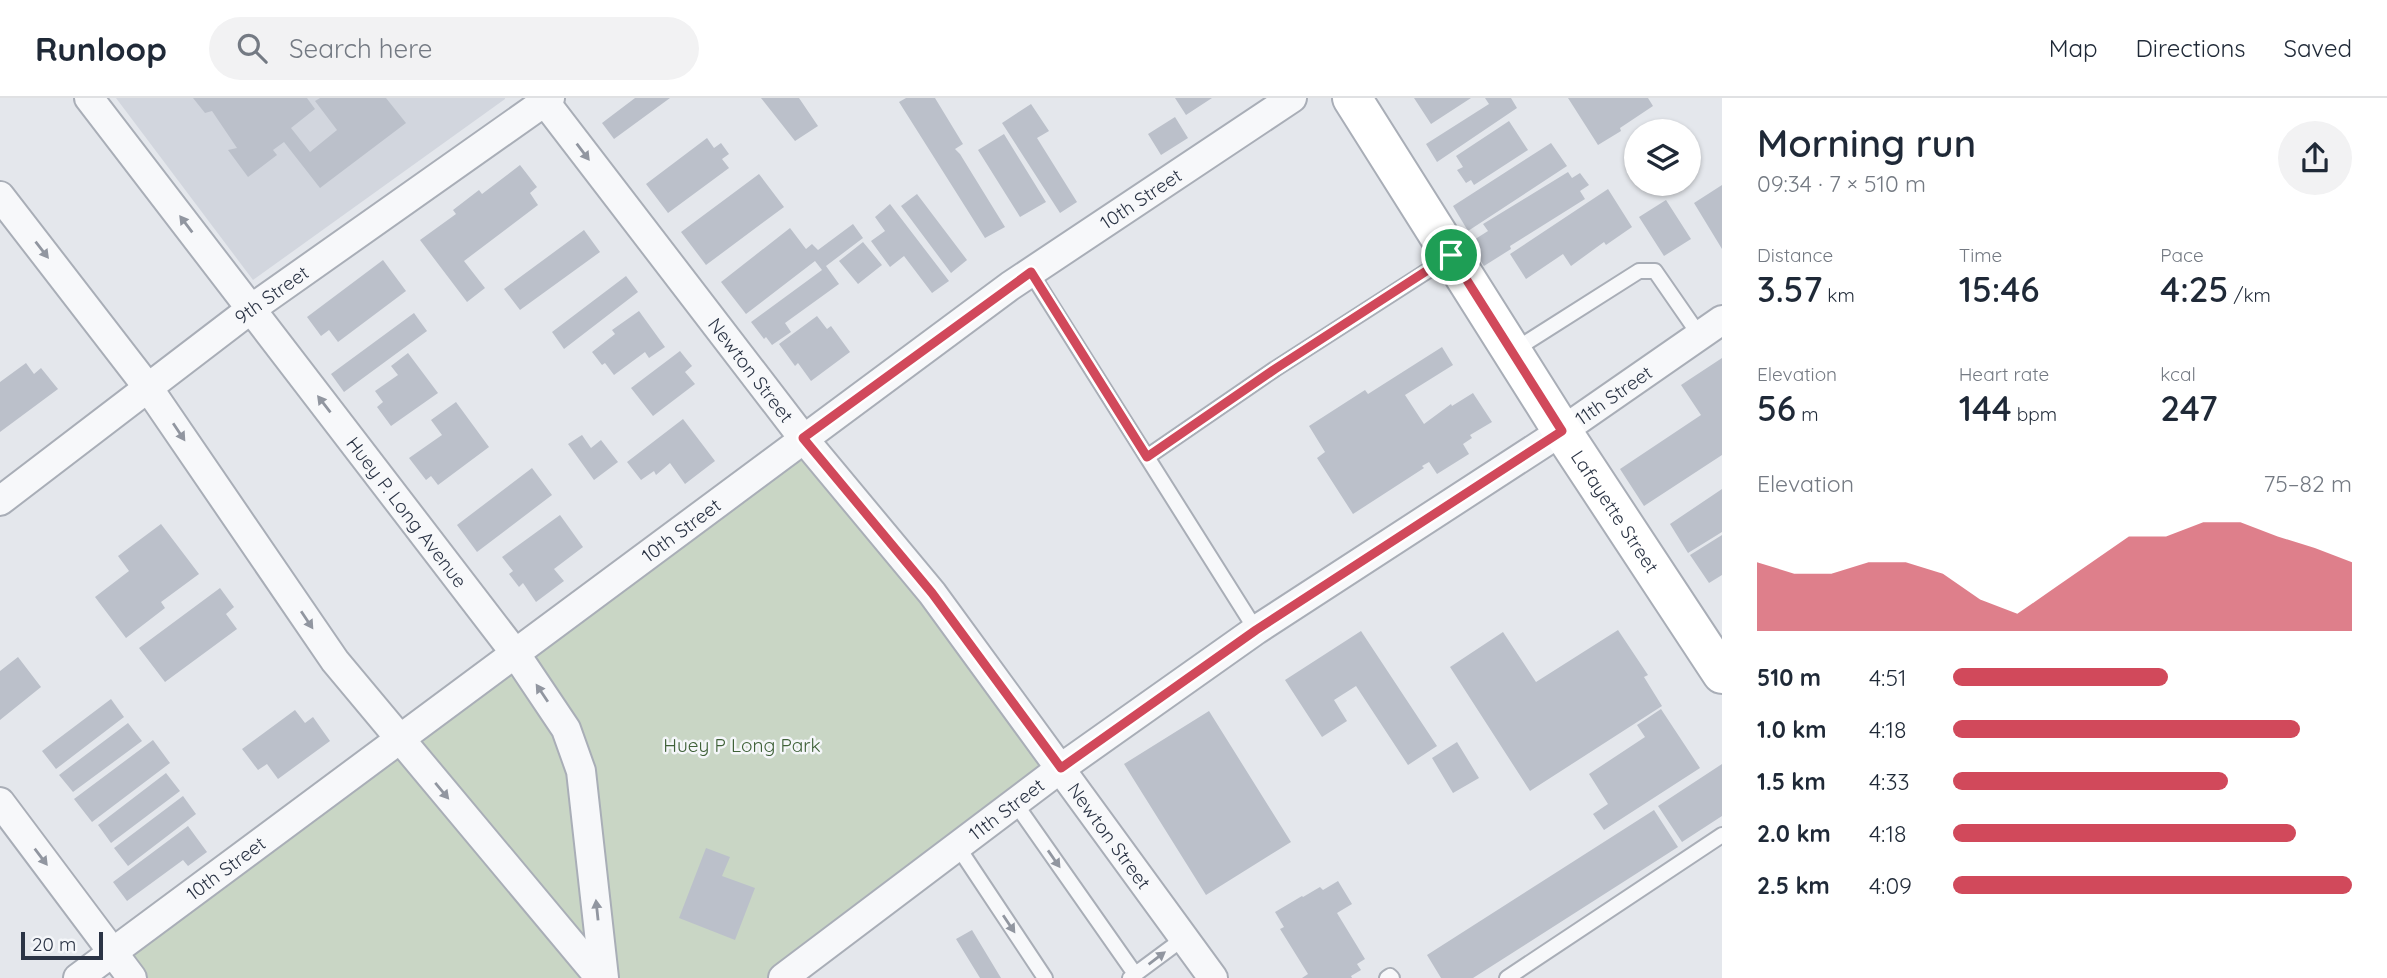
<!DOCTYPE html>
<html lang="en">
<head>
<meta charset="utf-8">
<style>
  body { margin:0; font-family:Quicksand,sans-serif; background:#f2f2f3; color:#1f2937; height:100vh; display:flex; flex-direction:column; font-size:26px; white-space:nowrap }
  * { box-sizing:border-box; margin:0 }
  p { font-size:23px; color:#747a83 }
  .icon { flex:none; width:38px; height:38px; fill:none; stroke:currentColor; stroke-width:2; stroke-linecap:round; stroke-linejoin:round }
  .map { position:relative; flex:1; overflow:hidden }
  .sheet { display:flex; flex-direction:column; background:#fff; width:665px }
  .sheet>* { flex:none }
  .buttons { position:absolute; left:1624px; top:21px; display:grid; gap:14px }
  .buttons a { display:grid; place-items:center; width:77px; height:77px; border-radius:50%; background:#fff; box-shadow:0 2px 5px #0004; font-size:35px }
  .scale { position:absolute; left:21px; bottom:18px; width:82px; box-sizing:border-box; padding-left:7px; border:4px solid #2b3445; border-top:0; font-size:19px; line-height:24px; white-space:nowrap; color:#2b3445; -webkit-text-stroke:5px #f4f6f9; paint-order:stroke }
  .pin { position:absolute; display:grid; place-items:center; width:60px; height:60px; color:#fff; margin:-30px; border:4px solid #fff; border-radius:50%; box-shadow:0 2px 7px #0007 }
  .round { display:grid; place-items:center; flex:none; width:74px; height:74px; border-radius:37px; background:#f2f2f3 }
  .overview { display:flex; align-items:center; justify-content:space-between; height:119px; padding:0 35px }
  h1 { font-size:38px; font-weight:600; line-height:52px }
  .figures { display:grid; grid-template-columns:repeat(3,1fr); gap:10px; height:119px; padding:7px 35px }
  .figures div { display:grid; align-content:center }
  .figures b { font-size:35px; font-weight:600 }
  .figures small { font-size:19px; font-weight:400 }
  .figures p { font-size:19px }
  .chart { height:196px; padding:14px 35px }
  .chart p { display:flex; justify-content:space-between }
  .chart svg { width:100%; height:126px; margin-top:7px; fill:#d1495b; opacity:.7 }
  ul { padding:0 35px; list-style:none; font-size:23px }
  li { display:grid; grid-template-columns:112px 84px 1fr; align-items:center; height:52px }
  li i { height:18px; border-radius:9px; background:#d1495b }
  header { display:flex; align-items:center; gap:42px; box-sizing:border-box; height:98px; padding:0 35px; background:#fff; border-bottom:2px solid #e0e1e3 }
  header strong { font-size:33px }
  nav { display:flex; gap:38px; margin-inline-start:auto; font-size:24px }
  .search { width:490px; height:63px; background:#f2f2f3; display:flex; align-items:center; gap:18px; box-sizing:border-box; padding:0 24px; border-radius:38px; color:#747a83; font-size:26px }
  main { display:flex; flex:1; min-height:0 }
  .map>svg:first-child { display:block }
  .built { fill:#d2d6de }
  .green { fill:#c9d6c5 }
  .building { fill:#bbc0ca }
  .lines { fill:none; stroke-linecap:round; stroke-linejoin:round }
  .lane-casing { stroke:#a9aeb7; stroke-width:18 }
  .street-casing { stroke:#a9aeb7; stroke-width:32 }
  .secondary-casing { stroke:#a9aeb7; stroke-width:42 }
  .lane { stroke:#f7f8fa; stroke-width:14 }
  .street { stroke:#f7f8fa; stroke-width:28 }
  .secondary { stroke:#fff; stroke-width:38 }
  .oneway { fill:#9196a0 }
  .route-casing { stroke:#fff; stroke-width:14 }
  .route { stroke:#d1495b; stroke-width:9 }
  .labels { text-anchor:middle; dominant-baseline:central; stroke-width:5; stroke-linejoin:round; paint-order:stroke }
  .street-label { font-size:19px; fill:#2b3445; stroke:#f4f6f9 }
  .park-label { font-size:19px; fill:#3f6138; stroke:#f4f6f9 }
</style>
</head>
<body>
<header>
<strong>Runloop</strong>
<div class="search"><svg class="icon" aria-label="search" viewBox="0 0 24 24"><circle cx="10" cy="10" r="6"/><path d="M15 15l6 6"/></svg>Search here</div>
<nav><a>Map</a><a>Directions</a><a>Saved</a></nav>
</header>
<main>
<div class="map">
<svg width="1722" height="880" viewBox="0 0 1722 880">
  <rect width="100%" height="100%" fill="#e4e7ec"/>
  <path class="built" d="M 116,0 L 505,0 L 505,1 L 253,182 Z"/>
  <path class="green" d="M 803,340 L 1061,670 L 783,880 L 132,880 L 113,853 Z"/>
  <path class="building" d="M 193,0 L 307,0 L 315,11 L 291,30 L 310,54 L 337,32 L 315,3 L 320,0 L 386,0 L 406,25 L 320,90 L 284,44 L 273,52 L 277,57 L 248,79 L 228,52 L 237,50 L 212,13 L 205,15 Z
    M 635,0 L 670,0 L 614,41 L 602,25 Z
    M 761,0 L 799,0 L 818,28 L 795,43 Z
    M 906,0 L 935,0 L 963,46 L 955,51 L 960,56 L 1005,129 L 985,140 L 899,4 Z
    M 1175,0 L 1212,0 L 1186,17 Z
    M 1414,0 L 1471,0 L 1431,26 Z
    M 1485,0 L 1511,0 L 1517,10 L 1437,64 L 1426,46 L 1489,6 Z
    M 1568,0 L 1648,0 L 1653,8 L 1620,30 L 1621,33 L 1598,47 Z
    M 1031,6 L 1049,33 L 1037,40 L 1077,104 L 1060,115 L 1002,25 Z
    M 1175,19 L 1188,40 L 1161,57 L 1148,36 Z
    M 1509,23 L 1528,52 L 1474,87 L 1471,82 L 1466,85 L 1457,72 L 1463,69 L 1456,58 Z
    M 1004,36 L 1046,104 L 1020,119 L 978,52 Z
    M 707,40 L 714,50 L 721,45 L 729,56 L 722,61 L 729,70 L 668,115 L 646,86 Z
    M 1551,45 L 1567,68 L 1468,133 L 1453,108 Z
    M 520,67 L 537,89 L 530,95 L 538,107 L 464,163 L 485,190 L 467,204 L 420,142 L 456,116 L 453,112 L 479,92 L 482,96 Z
    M 1568,74 L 1572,80 L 1580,75 L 1589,87 L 1580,93 L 1585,101 L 1510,148 L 1511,151 L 1484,168 L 1469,145 L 1488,133 L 1483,126 Z
    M 759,76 L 784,109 L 706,167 L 681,134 Z
    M 1722,87 L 1722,151 L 1694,105 Z
    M 1608,91 L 1632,129 L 1606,147 L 1604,144 L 1571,168 L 1563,156 L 1526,181 L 1510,156 Z
    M 917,96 L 967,162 L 951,175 L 901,108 Z
    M 1666,102 L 1691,141 L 1664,158 L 1639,119 Z
    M 890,106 L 949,183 L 932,195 L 904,158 L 890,169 L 871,143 L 885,133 L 875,119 Z
    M 853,126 L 863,140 L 826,168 L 839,186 L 785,225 L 791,234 L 772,247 L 766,239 L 764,241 L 751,224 L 822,172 L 815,163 L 746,216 L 721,184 L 790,130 L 806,151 L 812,146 L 818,152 Z
    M 584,132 L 600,154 L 520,212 L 504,191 Z
    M 863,144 L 882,167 L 858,186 L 839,163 Z
    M 383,162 L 406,193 L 338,244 L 329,232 L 321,238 L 307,219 Z
    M 626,178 L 638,194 L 564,251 L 552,234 Z
    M 639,213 L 665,249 L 649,260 L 645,254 L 614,277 L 605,265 L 602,267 L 592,254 L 615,236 L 612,232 Z
    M 414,215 L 427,233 L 344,294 L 331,276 Z
    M 817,218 L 827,231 L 831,228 L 850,254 L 811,283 L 798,265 L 795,268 L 779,246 Z
    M 1442,249 L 1453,267 L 1405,297 L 1424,326 L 1451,306 L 1452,308 L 1473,295 L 1492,324 L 1470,337 L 1472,340 L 1463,346 L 1469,356 L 1437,376 L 1429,364 L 1422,368 L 1424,370 L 1353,416 L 1317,360 L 1325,354 L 1309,328 L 1365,292 L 1368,296 Z
    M 680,253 L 692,268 L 685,274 L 695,286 L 653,318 L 631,290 Z
    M 408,255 L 438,295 L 391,328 L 377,309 L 383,304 L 375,293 L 398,277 L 391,268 Z
    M 1722,260 L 1722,357 L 1644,408 L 1620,371 L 1701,317 L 1681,287 Z
    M 26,265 L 34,276 L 41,270 L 58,291 L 0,334 L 0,284 Z
    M 456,304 L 489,349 L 438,387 L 431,378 L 426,382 L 409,360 L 442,337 L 431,322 Z
    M 683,321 L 715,363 L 685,386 L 670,365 L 656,377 L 654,373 L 641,382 L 627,364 Z
    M 582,337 L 591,350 L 601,342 L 618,364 L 594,382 L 568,346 Z
    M 532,370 L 552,397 L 477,454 L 457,427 Z
    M 1722,391 L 1722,434 L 1688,455 L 1670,426 Z
    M 560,417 L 583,449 L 554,471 L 564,483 L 536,504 L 523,485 L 519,489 L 509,476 L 513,473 L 502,459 Z
    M 161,426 L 199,476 L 161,504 L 165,510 L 126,540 L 95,499 L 129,473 L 118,458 Z
    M 1722,437 L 1722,477 L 1709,485 L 1690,457 Z
    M 220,490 L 234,509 L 226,516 L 237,531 L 165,584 L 139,550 Z
    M 1618,532 L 1648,577 L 1644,579 L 1662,608 L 1530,693 L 1450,569 L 1503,534 L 1536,584 Z
    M 1361,533 L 1437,648 L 1408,667 L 1356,588 L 1334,602 L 1347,623 L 1322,639 L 1285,582 Z
    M 18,559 L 41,589 L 0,622 L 0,573 Z
    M 111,601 L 124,619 L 56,671 L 42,653 Z
    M 1661,611 L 1700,670 L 1604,732 L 1593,716 L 1608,706 L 1589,676 L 1645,639 L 1637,627 Z
    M 295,612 L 305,625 L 313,619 L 330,643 L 278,681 L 267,666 L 258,672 L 242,651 Z
    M 1209,613 L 1291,744 L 1206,797 L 1124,666 Z
    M 128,625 L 142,643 L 73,694 L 59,677 Z
    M 153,642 L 170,665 L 92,724 L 74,701 Z
    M 1457,644 L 1479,680 L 1453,695 L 1432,660 Z
    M 1722,666 L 1722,718 L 1682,744 L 1658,708 Z
    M 166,675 L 180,693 L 111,745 L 98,727 Z
    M 183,698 L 196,716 L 128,768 L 114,750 Z
    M 1654,712 L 1678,749 L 1473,880 L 1441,880 L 1427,857 Z
    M 188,728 L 207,754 L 188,768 L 183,762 L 127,803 L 113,784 Z
    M 706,750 L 730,759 L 722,778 L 755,790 L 735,842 L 679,820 Z
    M 1338,783 L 1352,806 L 1337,815 L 1365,861 L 1357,866 L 1361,872 L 1351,878 L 1352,880 L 1302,880 L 1308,876 L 1280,831 L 1284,829 L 1275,814 L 1302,798 L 1303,799 L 1320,789 L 1323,792 Z
    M 972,832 L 1001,880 L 980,880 L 956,841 Z"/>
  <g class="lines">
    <defs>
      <path id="lane" d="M 1031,175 L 1256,532
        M 1513,253 L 1639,173 L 1655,173 L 1700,238
        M 1147,359 L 1275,271 L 1449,159
        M 1015,705 L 1135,876
        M 958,749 L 1045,880
        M 1130,880 L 1184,840
        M 1387,880 L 1390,878 L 1392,880
        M 1507,880 L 1722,737"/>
      <g id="street">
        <path id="s1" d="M 89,0 L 515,555 L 566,631 L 581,673 L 604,880"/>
        <path id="s2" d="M 542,0 L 803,340 L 932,495 L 1213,880"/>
        <path d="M 0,98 L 149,291 L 335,563 L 600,880"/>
        <path id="s3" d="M 0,403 L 251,211 L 550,0"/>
        <path d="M 0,704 L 132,880"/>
        <path id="s4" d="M 78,880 L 1010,188 L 1292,0"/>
        <path id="s5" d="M 783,880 L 1061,670 L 1256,532 L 1562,333 L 1722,222"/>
      </g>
      <g id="secondary">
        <path id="s6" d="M 1352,0 L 1562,333 L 1722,576"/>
      </g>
    </defs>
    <use href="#lane" class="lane-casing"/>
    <use href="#street" class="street-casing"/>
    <use href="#secondary" class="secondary-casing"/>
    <use href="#lane" class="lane"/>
    <use href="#street" class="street"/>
    <use href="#secondary" class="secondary"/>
  </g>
  <defs><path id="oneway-solid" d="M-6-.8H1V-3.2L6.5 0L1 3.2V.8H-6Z" transform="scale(1.75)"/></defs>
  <g class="oneway">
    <use href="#oneway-solid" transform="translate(583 54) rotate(53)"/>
    <use href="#oneway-solid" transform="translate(186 126) rotate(-127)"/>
    <use href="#oneway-solid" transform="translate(42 152) rotate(52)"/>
    <use href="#oneway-solid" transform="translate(324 306) rotate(-128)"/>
    <use href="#oneway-solid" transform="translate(179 334) rotate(56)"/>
    <use href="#oneway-solid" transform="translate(307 522) rotate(56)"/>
    <use href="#oneway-solid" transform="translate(542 595) rotate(-124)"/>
    <use href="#oneway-solid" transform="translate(442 693) rotate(50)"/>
    <use href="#oneway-solid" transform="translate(41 759) rotate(53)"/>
    <use href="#oneway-solid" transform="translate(1054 761) rotate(55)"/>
    <use href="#oneway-solid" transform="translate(597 812) rotate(-96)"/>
    <use href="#oneway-solid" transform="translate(1009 826) rotate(56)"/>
    <use href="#oneway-solid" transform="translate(1157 860) rotate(-37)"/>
  </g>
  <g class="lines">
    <defs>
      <path id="route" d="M 1451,157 L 1562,333 L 1256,532 L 1061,670 L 932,495 L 803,340 L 1031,174 L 1147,359 L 1275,271 Z"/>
    </defs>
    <use href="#route" class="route-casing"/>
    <use href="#route" class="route"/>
  </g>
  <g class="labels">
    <g class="street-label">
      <text stroke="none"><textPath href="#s4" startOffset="1318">10th Street</textPath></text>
      <text stroke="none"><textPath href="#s3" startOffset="341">9th Street</textPath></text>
      <text stroke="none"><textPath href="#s2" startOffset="343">Newton Street</textPath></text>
      <text stroke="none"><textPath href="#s5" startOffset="1015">11th Street</textPath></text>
      <text stroke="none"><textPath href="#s6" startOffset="490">Lafayette Street</textPath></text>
      <text stroke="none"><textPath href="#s1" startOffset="522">Huey P. Long Avenue</textPath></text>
      <text stroke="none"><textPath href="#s4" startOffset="751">10th Street</textPath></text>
      <text stroke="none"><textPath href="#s5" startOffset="280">11th Street</textPath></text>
      <text stroke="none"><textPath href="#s2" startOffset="931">Newton Street</textPath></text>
      <text stroke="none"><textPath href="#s4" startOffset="184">10th Street</textPath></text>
    </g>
    <g class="park-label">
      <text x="742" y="647">Huey P Long Park</text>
    </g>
  </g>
</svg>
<div class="buttons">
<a><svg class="icon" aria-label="layers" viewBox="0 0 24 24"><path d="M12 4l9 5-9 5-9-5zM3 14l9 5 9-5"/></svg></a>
</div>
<div class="scale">20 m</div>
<div class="pin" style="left:1451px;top:157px;background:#1e9e55"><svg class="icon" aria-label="arrive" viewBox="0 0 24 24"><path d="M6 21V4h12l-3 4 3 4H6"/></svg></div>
</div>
<section class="sheet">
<div class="overview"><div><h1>Morning run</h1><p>09:34 · 7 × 510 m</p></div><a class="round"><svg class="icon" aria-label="share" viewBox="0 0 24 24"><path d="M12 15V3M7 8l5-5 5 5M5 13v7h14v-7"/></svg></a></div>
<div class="figures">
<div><p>Distance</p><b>3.57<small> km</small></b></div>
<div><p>Time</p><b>15:46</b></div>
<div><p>Pace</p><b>4:25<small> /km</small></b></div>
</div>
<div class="figures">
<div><p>Elevation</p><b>56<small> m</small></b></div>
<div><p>Heart rate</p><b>144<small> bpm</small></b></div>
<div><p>kcal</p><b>247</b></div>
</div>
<div class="chart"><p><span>Elevation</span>75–82 m</p>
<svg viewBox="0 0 160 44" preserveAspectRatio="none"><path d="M0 44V20L10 24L20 24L30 20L40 20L50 24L60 33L70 38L80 29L90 20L100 11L110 11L120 6L130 6L140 11L150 15L160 20V44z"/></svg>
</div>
<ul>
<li><b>510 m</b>4:51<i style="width:54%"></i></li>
<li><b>1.0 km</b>4:18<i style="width:87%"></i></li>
<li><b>1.5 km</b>4:33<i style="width:69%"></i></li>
<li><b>2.0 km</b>4:18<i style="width:86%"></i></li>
<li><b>2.5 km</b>4:09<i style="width:100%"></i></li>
</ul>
</section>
</main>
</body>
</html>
